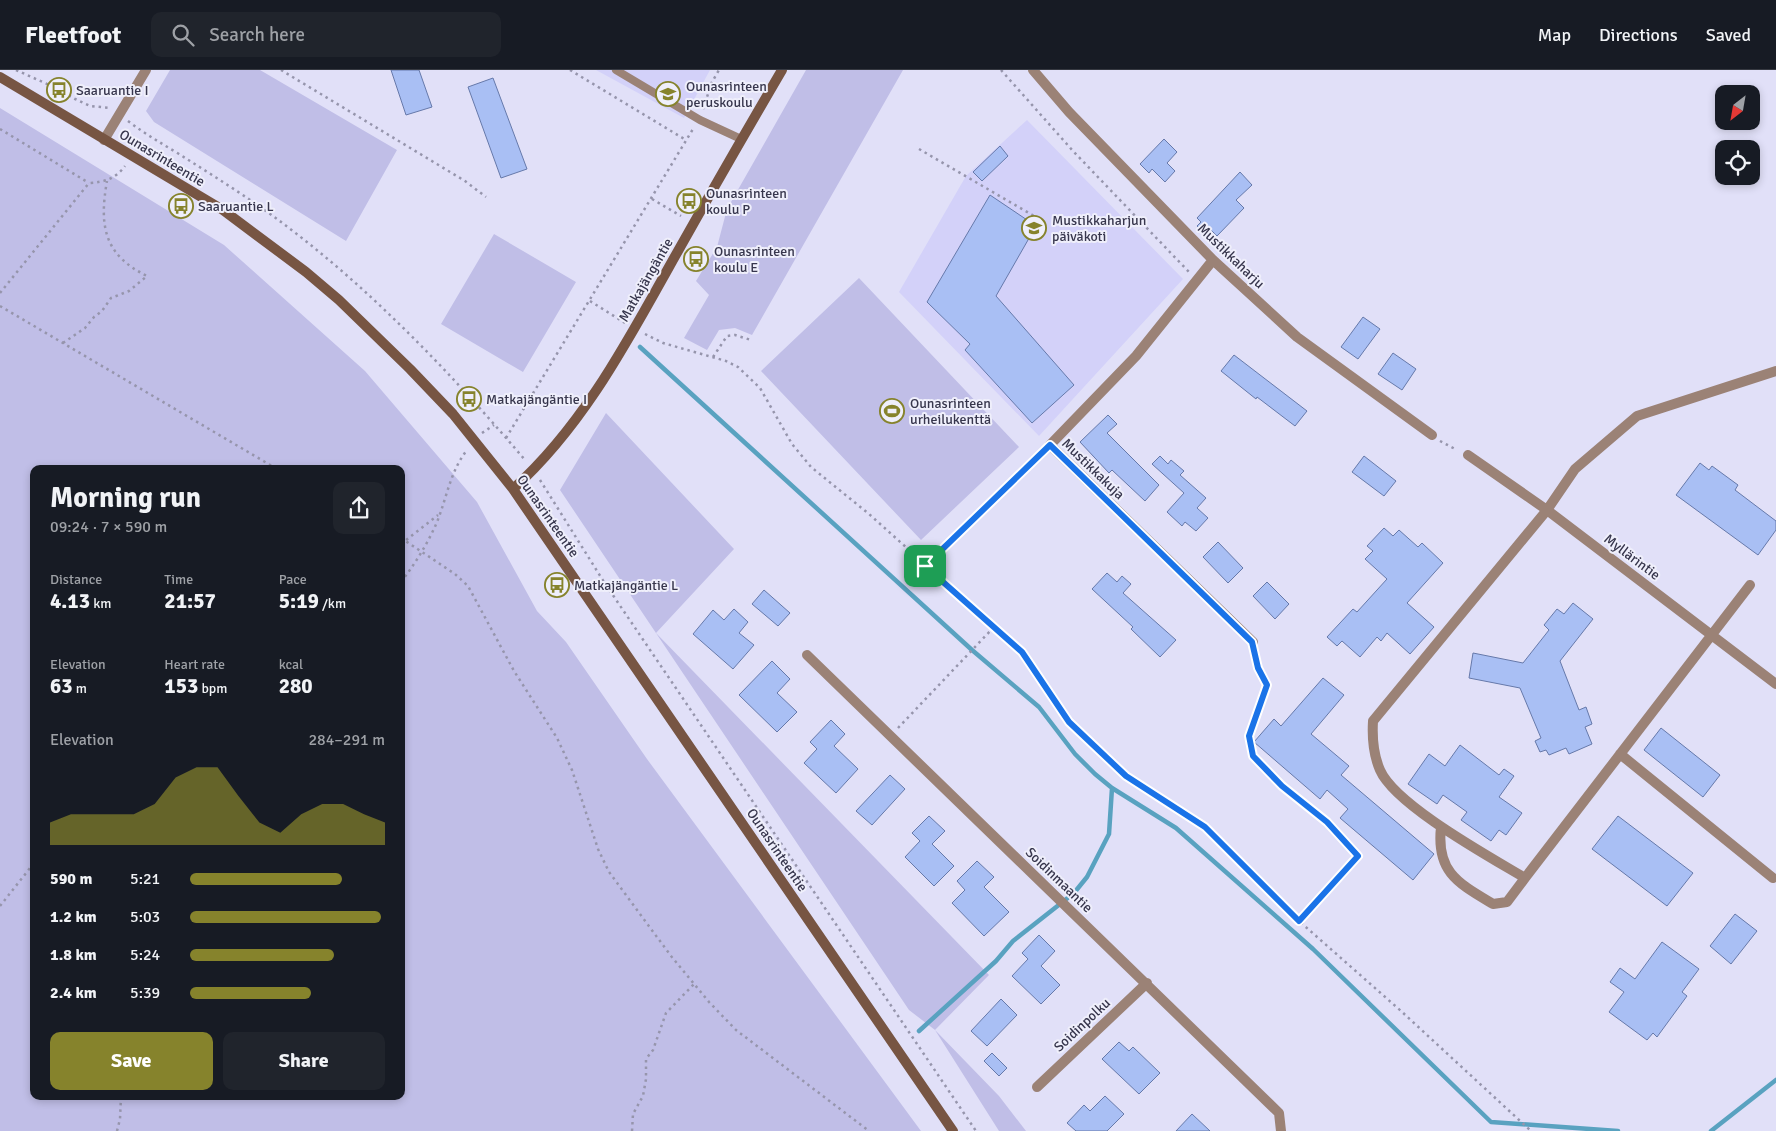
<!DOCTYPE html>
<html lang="en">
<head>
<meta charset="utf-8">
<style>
  body { margin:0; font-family:Signika,sans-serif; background:#20242c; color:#f1f3f6; height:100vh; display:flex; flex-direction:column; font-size:19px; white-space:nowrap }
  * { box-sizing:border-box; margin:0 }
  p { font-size:16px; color:#9ea1a6 }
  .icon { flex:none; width:28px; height:28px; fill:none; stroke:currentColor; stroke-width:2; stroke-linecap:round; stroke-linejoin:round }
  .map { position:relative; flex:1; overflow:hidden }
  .sheet { position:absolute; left:30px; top:395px; width:375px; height:635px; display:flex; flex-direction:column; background:#171b24; border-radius:10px; box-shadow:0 2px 8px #0003 }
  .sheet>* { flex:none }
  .needle { width:32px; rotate:211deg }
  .controls { position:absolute; left:1715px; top:15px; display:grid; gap:10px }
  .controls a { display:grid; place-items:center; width:45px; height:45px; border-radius:10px; background:#171b24; box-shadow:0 2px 8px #0003; font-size:25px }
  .pin { position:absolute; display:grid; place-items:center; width:42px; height:42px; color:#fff; margin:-21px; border-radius:10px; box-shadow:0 2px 8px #0006 }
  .round { display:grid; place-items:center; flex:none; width:52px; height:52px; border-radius:10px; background:#20242c }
  .overview { display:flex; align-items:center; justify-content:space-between; height:85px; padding:0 20px }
  h1 { font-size:28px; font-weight:700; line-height:38px }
  .stats { display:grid; grid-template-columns:repeat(3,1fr); gap:8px; height:85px; padding:5px 20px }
  .stats div { display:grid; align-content:center }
  .stats b { font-size:21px; font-weight:700 }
  .stats small { font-size:14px; font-weight:400 }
  .stats p { font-size:14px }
  .chart { height:140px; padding:10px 20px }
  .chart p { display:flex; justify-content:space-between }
  .chart svg { width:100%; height:90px; margin-top:5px; fill:#86832c; opacity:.7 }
  .action { display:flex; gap:10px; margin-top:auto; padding:10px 20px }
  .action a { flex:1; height:58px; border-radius:10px; background:#86832c; color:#fff; font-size:20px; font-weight:700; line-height:58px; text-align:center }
  .action a+a { background:#20242c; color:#f1f3f6 }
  ul { padding:0 20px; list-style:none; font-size:16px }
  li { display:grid; grid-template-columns:80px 60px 1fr; align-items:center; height:38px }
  li i { height:12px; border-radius:6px; background:#86832c }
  header { display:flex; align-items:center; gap:30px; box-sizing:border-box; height:70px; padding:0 25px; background:#171b24; border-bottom:1px solid #363941 }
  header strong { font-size:24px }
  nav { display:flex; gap:28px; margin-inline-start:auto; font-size:18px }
  .search { width:350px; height:45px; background:#20242c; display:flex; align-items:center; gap:12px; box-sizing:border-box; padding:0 18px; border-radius:10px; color:#9ea1a6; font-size:19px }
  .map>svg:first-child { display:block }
  .built { fill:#d3d1f9 }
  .green { fill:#c0bee7; fill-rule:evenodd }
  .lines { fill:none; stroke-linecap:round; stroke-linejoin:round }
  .stream { stroke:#59a2c0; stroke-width:4.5 }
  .building { fill:#a9bff4; stroke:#6679aa }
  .path { stroke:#9695ac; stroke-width:2.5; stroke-dasharray:2.5 4; stroke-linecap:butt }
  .lane { stroke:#9b8276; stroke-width:8 }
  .street { stroke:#9b8276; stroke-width:10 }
  .secondary { stroke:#775543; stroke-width:10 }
  .route-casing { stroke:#fff; stroke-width:10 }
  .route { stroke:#1a73e8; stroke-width:6 }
  .labels { text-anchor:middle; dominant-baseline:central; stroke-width:4; stroke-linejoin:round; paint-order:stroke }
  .poi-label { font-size:14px; fill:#37364d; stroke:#efeffb; text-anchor:start }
  .street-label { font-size:14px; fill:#37364d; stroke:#efeffb }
</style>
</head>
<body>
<header>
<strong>Fleetfoot</strong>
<div class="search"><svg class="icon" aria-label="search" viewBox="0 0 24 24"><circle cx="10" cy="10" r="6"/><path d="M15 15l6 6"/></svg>Search here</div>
<nav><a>Map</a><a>Directions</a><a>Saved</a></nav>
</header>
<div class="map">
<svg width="1776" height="1061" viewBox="0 0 1776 1061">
  <rect width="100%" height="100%" fill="#e1e0f8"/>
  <path class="built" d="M 596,0 L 710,0 L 684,48 Z
    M 1027,50 L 1183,209 L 1039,366 L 899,222 L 966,106 Z"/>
  <path class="green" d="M 170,0 L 260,0 L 397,80 L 346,171 L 154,52 L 146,41 Z
    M 806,0 L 903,0 L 752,265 L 735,258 L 719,260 L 707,280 L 684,268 L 709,225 L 696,211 L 717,177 L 727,139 Z
    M 0,38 L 224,175 L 365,301 L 477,432 L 537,541 L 566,572 L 647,689 L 921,1061 L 0,1061 ZM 34,399 L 401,399 L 401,1026 L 34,1026 Z
    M 494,164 L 576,212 L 523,302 L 441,254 Z
    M 859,208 L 1019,377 L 921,470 L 761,301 Z
    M 606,343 L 734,479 L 656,563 L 989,905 L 935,960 L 999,1026 L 1026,1061 L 999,1061 L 935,960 L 909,940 L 560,420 Z"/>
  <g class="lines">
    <path class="stream" d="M 640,277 L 972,580 L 1039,637 L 1075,684 L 1095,704 L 1112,718 L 1176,758 L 1313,879 L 1491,1052 L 1618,1061
      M 919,961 L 996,891 L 1013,871 L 1074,823 L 1087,807 L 1109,764 L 1112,718
      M 1711,1061 L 1776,1010"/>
  </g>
  <path class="building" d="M 391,0 L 419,0 L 432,37 L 406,45 Z
    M 493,8 L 527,99 L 501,108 L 468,17 Z
    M 1164,69 L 1177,82 L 1167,93 L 1175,101 L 1165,112 L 1152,99 L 1149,103 L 1140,94 Z
    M 1000,76 L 1008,86 L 982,111 L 973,102 Z
    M 1240,102 L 1252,115 L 1236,130 L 1244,138 L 1217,166 L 1210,159 L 1206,164 L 1197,156 L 1201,152 L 1197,148 Z
    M 990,125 L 1036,156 L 996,226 L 1074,315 L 1032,353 L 965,280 L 970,274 L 927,232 Z
    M 1363,247 L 1380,259 L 1358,289 L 1341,277 Z
    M 1393,283 L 1416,299 L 1402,320 L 1378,304 Z
    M 1234,285 L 1307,341 L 1295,356 L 1257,327 L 1256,329 L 1221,301 Z
    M 1108,345 L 1117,354 L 1107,363 L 1159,415 L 1145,431 L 1112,400 L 1109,403 L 1080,372 Z
    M 1160,386 L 1168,394 L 1171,390 L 1184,401 L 1180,405 L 1206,428 L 1197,438 L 1208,448 L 1196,461 L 1185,452 L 1182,456 L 1167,442 L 1184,423 L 1152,394 Z
    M 1364,386 L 1396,411 L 1384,426 L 1352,402 Z
    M 1700,393 L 1709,400 L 1712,396 L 1738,415 L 1735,420 L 1776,451 L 1776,460 L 1758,485 L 1676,425 Z
    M 1384,458 L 1393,466 L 1399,460 L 1418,477 L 1422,473 L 1443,493 L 1407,533 L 1434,557 L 1410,584 L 1387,563 L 1381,571 L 1377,567 L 1360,587 L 1342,571 L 1337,576 L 1327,567 L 1353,539 L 1357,542 L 1387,509 L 1365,489 L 1373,481 L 1367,476 Z
    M 1218,472 L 1243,498 L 1228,513 L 1203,487 Z
    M 1107,503 L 1117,512 L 1122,506 L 1131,514 L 1123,523 L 1176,570 L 1160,587 L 1131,559 L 1133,557 L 1092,519 Z
    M 1267,512 L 1289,534 L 1275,549 L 1253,526 Z
    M 764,520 L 790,543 L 778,556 L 752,534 Z
    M 1573,533 L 1593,549 L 1560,591 L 1579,640 L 1586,637 L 1592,654 L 1585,657 L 1592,674 L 1569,684 L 1566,678 L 1549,685 L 1546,680 L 1540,682 L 1535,671 L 1541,668 L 1520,618 L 1469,608 L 1473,583 L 1523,593 L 1549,560 L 1544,555 L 1557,539 L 1564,544 Z
    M 734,539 L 748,552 L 739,563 L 754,575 L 733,599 L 693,564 L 713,540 L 724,550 Z
    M 772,591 L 790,609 L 777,623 L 797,642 L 777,662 L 739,625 Z
    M 1323,608 L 1344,625 L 1311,664 L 1349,696 L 1341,705 L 1434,784 L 1413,810 L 1340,748 L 1348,739 L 1327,720 L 1320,729 L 1254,672 L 1274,649 L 1281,656 Z
    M 831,650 L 845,664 L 834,676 L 858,699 L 836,723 L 804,693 L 817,679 L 810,672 Z
    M 1661,658 L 1720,705 L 1703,727 L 1644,680 Z
    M 1460,675 L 1499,705 L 1504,699 L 1514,706 L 1499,727 L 1522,743 L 1506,765 L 1499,760 L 1491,771 L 1461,750 L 1467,742 L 1443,725 L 1437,734 L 1408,714 L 1429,684 L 1445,696 Z
    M 890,705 L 905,719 L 872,755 L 856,741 Z
    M 929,746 L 945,761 L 932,774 L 954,796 L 934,816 L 905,787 L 920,771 L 912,763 Z
    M 1618,746 L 1693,803 L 1667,836 L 1592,779 Z
    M 977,791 L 994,807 L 984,817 L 1009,842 L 984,866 L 952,833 L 965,820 L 957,811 Z
    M 1735,844 L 1757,861 L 1731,894 L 1710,876 Z
    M 1039,865 L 1055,881 L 1041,896 L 1060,915 L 1041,934 L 1012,906 L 1028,889 L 1022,883 Z
    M 1662,872 L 1699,899 L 1682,922 L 1687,926 L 1657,967 L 1653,963 L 1647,970 L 1609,942 L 1624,922 L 1610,912 L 1620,898 L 1635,909 Z
    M 1001,929 L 1017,945 L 987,976 L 971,961 Z
    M 1119,972 L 1129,981 L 1133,977 L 1160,1003 L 1139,1024 L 1102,989 Z
    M 992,983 L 1007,998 L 999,1006 L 984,991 Z
    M 1105,1026 L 1124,1044 L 1107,1061 L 1076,1061 L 1067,1053 L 1084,1035 L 1090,1041 Z
    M 1192,1044 L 1210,1061 L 1176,1061 Z"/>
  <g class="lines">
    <path class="path" d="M 16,0 L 56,18 L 75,29 L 90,36 L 110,38
      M 281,0 L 465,111 L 486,127
      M 570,0 L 686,70
      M 1001,0 L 1073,81 L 1189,202
      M 703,39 L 712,12 L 719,0
      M 128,51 C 145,64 161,73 179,84 C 212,105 246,126 277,149 C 368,216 452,304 525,390
      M 0,59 L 89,113
      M 919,79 L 1046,153
      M 652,129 L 681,146
      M 0,223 L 89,113 C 105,112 115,109 125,96
      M 590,231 L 625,253
      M 0,236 L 277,399
      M 645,264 L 663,273 L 726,291 L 738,297 L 760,318 L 792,374 L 811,397 L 869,444 L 1023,582 L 1069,652 L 1126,706 L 1205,757 L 1299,851 L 1401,941 L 1531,1061
      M 63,273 L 85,258 L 94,247 L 102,241 L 111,228 L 129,221 L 147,206 C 104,185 99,156 107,111
      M 713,287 L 727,266 L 735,265 L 751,270
      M 482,363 L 494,355
      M 506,368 L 693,59
      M 1440,371 L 1457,380
      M 540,410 L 604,512 L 976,1061
      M 401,468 L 455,504 L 468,516 L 514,601 L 557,668 L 572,700 L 598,779 L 609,802 L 671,886 L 709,932 L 736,960 L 869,1061
      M 401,474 L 438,445
      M 925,496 L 1041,383
      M 401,512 C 415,494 428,473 437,452 C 447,427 450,402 467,380
      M 1255,583 L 1258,598 L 1267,615 L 1249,666 L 1253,686 L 1282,716 L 1327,751 L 1358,786 L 1299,851
      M 898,658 L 994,557
      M 0,836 L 34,793
      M 117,1061 L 120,1049 L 121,1026
      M 632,1061 L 633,1044 L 643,1026 L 646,1009 L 646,989 L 653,980 L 666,943 L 694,914"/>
    <path class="lane" d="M 616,0 L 700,50 L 741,69"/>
    <path class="street" d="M 1033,0 L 1069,42 L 1213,190 L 1297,267 L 1432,365
      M 104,70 L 146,0
      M 1213,190 L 1136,286 L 1050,375 L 1253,572
      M 1468,385 L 1547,440 L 1776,614
      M 1750,515 L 1525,808 C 1490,787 1395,735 1380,700 C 1373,684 1372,668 1373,651 L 1547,440 L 1575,399 L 1637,346 L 1776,301
      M 807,585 L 1279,1043 L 1281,1061
      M 1620,684 L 1773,808
      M 1441,757 C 1436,802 1458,813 1493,834 L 1507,832 L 1525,808
      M 1037,1017 L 1147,913"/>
    <path class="secondary" d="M 0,7 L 223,140 L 306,202 L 339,230 L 410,299 L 453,344 L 513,419 L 953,1061
      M 513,419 C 581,358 625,276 669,197 C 706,131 744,65 782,0"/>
  </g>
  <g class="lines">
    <defs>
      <path id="route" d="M 1050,375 L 1252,572 L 1258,598 L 1267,615 L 1249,666 L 1253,686 L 1282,716 L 1327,752 L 1358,786 L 1299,851 L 1205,757 L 1126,706 L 1069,652 L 1022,582 L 925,496 Z"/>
    </defs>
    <use href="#route" class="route-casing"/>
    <use href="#route" class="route"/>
  </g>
  <defs>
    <symbol id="bus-ring" viewBox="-11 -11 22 22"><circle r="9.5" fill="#efeffb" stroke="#86832c" stroke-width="1.5"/><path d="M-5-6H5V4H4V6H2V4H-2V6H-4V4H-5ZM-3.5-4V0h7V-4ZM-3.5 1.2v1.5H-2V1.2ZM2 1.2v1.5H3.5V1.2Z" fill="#86832c"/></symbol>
    <symbol id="school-ring" viewBox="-11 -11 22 22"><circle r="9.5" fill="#efeffb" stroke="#86832c" stroke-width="1.5"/><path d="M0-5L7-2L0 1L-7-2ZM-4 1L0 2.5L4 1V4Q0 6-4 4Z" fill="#86832c"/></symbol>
    <symbol id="stadium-ring" viewBox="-11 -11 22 22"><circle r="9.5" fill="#efeffb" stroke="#86832c" stroke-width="1.5"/><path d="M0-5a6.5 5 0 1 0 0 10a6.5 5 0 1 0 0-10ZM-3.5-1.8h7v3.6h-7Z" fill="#86832c"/></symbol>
  </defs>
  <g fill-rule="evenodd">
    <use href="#bus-ring" x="45" y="6" width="28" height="28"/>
    <use href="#school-ring" x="654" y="10" width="28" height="28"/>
    <use href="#bus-ring" x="675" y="117" width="28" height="28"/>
    <use href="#bus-ring" x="167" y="122" width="28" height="28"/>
    <use href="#school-ring" x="1020" y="144" width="28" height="28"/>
    <use href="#bus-ring" x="682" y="175" width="28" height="28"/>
    <use href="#bus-ring" x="455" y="315" width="28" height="28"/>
    <use href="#stadium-ring" x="878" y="327" width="28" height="28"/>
    <use href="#bus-ring" x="543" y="501" width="28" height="28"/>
  </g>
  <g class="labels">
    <g class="poi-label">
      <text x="686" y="16">Ounasrinteen<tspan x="686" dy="16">peruskoulu</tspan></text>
      <text x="76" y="20">Saaruantie I</text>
      <text x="706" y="123">Ounasrinteen<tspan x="706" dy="16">koulu P</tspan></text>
      <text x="198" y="136">Saaruantie L</text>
      <text x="1052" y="150">Mustikkaharjun<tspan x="1052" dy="16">päiväkoti</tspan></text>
      <text x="714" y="181">Ounasrinteen<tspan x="714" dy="16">koulu E</tspan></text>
      <text x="486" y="329">Matkajängäntie I</text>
      <text x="910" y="333">Ounasrinteen<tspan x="910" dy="16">urheilukenttä</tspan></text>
      <text x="574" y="515">Matkajängäntie L</text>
    </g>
    <g class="street-label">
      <text transform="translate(162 88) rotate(31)">Ounasrinteentie</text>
      <text transform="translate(1231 186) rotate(44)">Mustikkaharju</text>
      <text transform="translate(646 210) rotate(-60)">Matkajängäntie</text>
      <text transform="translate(1093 399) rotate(44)">Mustikkakuja</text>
      <text transform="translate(548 446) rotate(55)">Ounasrinteentie</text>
      <text transform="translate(1632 487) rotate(37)">Myllärintie</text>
      <text transform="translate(777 780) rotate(56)">Ounasrinteentie</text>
      <text transform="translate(1059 810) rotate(44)">Soidinmaantie</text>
      <text transform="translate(1082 955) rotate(-43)">Soidinpolku</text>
    </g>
  </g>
</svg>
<div class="controls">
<a><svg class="needle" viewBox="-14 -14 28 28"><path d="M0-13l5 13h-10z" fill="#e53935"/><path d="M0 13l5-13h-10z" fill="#9ea1a6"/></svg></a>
<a><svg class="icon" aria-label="locate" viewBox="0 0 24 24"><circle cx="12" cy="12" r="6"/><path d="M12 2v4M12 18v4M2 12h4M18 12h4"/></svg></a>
</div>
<div class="pin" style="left:925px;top:496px;background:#1e9e55"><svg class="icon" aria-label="arrive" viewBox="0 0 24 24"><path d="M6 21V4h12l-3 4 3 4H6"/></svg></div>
<section class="sheet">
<div class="overview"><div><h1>Morning run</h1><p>09:24 · 7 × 590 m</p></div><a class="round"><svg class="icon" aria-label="share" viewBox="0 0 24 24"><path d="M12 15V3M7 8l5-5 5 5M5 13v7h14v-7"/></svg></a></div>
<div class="stats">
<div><p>Distance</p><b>4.13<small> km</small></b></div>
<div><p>Time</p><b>21:57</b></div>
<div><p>Pace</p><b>5:19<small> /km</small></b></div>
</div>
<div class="stats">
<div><p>Elevation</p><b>63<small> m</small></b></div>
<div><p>Heart rate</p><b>153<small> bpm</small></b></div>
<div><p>kcal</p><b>280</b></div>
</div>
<div class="chart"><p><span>Elevation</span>284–291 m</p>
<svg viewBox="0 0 160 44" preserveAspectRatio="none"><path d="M0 44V33L10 29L20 29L30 29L40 29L50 24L60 11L70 6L80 6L90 20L100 33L110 38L120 29L130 24L140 24L150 29L160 33V44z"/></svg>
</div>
<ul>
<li><b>590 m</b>5:21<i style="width:78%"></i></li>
<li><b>1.2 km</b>5:03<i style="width:98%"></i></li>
<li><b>1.8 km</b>5:24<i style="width:74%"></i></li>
<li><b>2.4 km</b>5:39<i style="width:62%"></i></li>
</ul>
<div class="action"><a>Save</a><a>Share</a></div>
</section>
</div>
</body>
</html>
